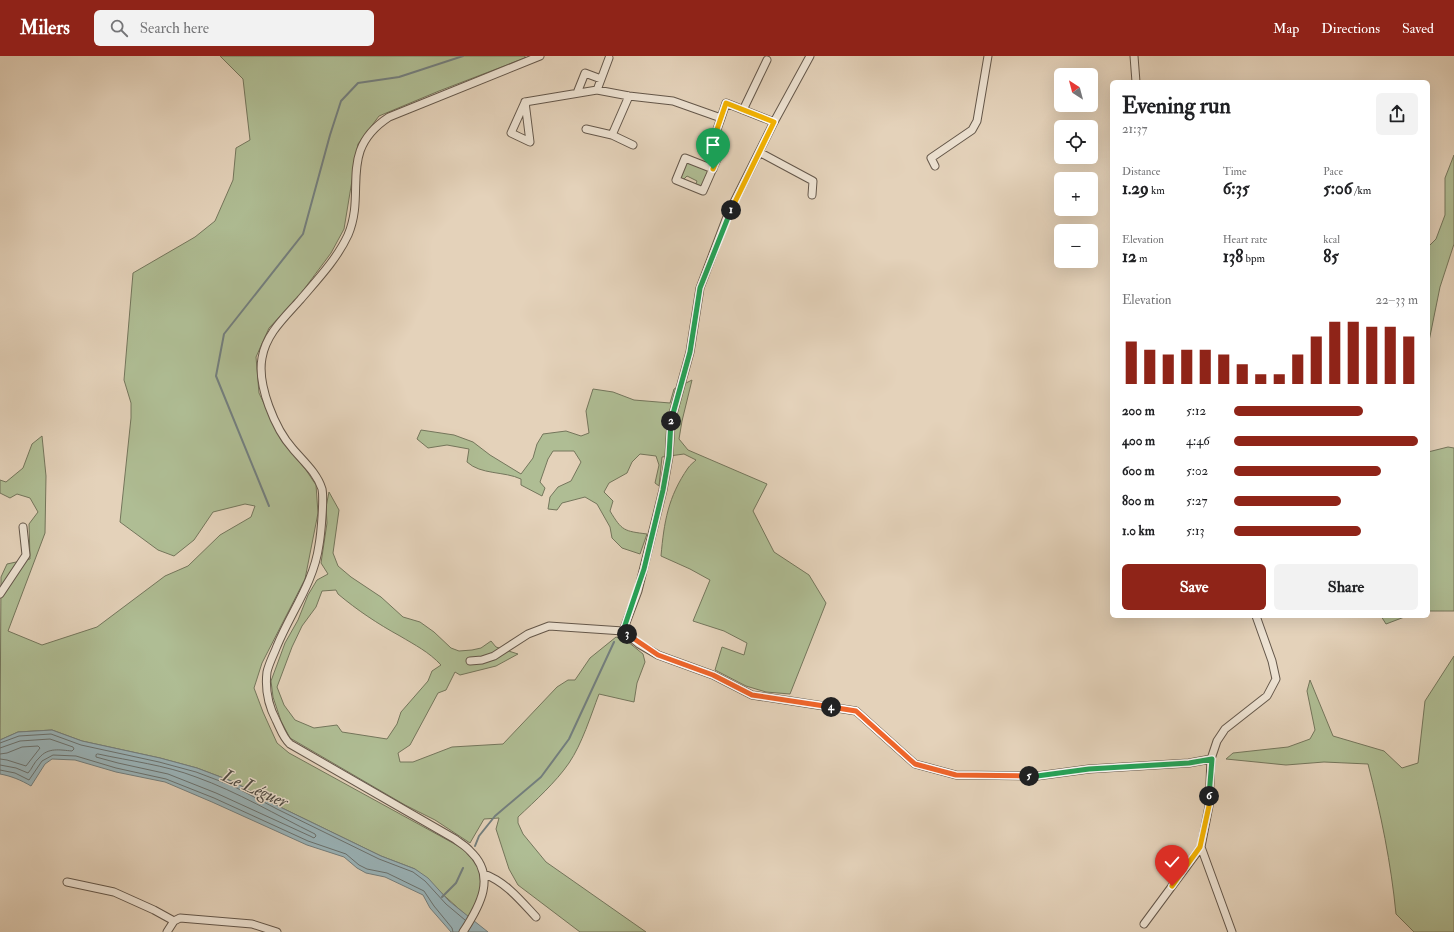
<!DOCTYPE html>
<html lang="en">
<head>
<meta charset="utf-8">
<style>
  body { margin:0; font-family:"IM FELL Double Pica",serif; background:#f2f2f2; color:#202124; height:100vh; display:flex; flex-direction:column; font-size:15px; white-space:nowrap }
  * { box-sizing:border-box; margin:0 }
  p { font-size:13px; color:#757577 }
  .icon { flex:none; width:22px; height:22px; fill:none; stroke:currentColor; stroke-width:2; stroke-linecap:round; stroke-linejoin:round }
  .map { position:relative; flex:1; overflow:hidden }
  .panel { position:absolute; left:1110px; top:24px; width:320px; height:538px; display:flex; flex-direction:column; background:#fff; border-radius:6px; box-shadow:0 4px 16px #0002 }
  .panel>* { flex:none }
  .needle { width:26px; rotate:324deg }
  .tools { position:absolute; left:1054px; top:12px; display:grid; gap:8px }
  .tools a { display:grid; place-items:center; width:44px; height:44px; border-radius:6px; background:#fff; box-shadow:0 4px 16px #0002; font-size:20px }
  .pin { position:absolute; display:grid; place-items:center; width:34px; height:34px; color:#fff; margin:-41px -17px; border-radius:50% 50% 50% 0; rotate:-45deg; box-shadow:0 0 4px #0007 }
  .pin .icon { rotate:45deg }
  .km { position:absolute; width:20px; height:20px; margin:-10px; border-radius:50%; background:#222; color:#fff; font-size:11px; line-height:20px; text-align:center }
  .round { display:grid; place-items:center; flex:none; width:42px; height:42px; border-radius:6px; background:#f2f2f2 }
  .headline { display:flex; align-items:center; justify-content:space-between; height:68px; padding:0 12px }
  h1 { font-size:22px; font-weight:800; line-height:30px }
  .stats { display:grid; grid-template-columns:repeat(3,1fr); gap:6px; height:68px; padding:4px 12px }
  .stats div { display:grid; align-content:center }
  .stats b { font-size:17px; font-weight:800 }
  .stats small { font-size:11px; font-weight:400 }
  .stats p { font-size:11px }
  .chart { height:112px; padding:8px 12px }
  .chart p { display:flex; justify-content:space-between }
  .chart svg { width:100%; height:72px; margin-top:4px; stroke:#8f2418; stroke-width:6 }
  .cta { display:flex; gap:8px; margin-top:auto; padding:8px 12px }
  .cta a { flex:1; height:46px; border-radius:6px; background:#8f2418; color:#fff; font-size:16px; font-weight:800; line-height:46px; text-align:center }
  .cta a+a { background:#f2f2f2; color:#202124 }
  ul { padding:0 12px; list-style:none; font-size:13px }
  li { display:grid; grid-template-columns:64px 48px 1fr; align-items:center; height:30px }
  li i { height:10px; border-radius:5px; background:#8f2418 }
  header { display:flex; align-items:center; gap:24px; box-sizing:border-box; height:56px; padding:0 20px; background:#8f2418; color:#fff }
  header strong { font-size:19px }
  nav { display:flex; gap:22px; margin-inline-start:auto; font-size:14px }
  .search { width:280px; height:36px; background:#f2f2f2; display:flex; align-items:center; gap:10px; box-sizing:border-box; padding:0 14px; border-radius:6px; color:#757577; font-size:15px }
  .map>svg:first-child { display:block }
  .green { fill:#afbd94; stroke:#74765c; fill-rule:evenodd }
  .water { fill:#9ab5bb; stroke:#737f7f }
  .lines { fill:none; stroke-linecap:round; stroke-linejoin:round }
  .shore { stroke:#6a7270; stroke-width:1 }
  .stream { stroke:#737f7f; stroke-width:2 }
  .minor-casing { stroke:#64574a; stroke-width:9 }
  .minor { stroke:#ede2d2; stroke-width:7 }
  .split-1-casing { stroke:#fff; stroke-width:8 }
  .split-2-casing { stroke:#fff; stroke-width:8 }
  .split-3-casing { stroke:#fff; stroke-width:8 }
  .split-4-casing { stroke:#fff; stroke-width:8 }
  .split-5-casing { stroke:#fff; stroke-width:8 }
  .split-6-casing { stroke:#fff; stroke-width:8 }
  .split-7-casing { stroke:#fff; stroke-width:8 }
  .split-1 { stroke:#f5b400; stroke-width:5 }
  .split-2 { stroke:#22a559; stroke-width:5 }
  .split-3 { stroke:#22a559; stroke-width:5 }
  .split-4 { stroke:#f0652b; stroke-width:5 }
  .split-5 { stroke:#f0652b; stroke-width:5 }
  .split-6 { stroke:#22a559; stroke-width:5 }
  .split-7 { stroke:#f5b400; stroke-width:5 }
  .labels { text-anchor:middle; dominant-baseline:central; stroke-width:3; stroke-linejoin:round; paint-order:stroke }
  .water-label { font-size:18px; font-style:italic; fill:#4c4943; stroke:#ede2d2 }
</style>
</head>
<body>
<header>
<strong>Milers</strong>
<div class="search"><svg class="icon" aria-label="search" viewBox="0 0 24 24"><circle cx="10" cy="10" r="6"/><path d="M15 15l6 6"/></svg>Search here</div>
<nav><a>Map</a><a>Directions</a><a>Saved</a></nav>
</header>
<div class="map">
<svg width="1454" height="876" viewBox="0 0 1454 876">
  <rect width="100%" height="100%" fill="#e4d2ba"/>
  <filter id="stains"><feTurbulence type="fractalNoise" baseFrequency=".005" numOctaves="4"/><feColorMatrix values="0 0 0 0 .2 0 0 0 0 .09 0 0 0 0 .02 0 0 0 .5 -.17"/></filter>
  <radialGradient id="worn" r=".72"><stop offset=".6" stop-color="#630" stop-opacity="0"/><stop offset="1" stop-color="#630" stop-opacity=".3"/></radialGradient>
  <path class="green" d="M 220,0 L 525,0 L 525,2 L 439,35 L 379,60 L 358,88 L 344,173 L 331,197 L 299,240 L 269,272 L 256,301 L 259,337 L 281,384 L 306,414 L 316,429 L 318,457 L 305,523 L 262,607 L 254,632 L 263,656 L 277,687 L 289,697 L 462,792 C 490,819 483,830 469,862 L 415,813 L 381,800 L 278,750 L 234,726 L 197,712 L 160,702 L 82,685 L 52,674 L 18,676 L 0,684 L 1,521 L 7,508 L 30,503 L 29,468 L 38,456 L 30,442 L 17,438 L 10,442 L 0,437 L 0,424 L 6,426 L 23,412 L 32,388 L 42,380 L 46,420 L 45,477 L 8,575 L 42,589 L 97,571 L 165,520 L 188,510 L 220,479 L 251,461 L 255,450 L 245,448 L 213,456 L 194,484 L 174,500 L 158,494 L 120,466 L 131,362 L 131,347 L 124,324 L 133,217 L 195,181 L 215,165 L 233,124 L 236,92 L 250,84 L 243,23 Z
    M 1454,99 L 1454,188 L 1440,231 L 1428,290 L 1428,191 L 1436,183 L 1445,159 L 1445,122 Z
    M 688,107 L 706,114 L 708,117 L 703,130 L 700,131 L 695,130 L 697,125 L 687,120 L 683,124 L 681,120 L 686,108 Z
    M 692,324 L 682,365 L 679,383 L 688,394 L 767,428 L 753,455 L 774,496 L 809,519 L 826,547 L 790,638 L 766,636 L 746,630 L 715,614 L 722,591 L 744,599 L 747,587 L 724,575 L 693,565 L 710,524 L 690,513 L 661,500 C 664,466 668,441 688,412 C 690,409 694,406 696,404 L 684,398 L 662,401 L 659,430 L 655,427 L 659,409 L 656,400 L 640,398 L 632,406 L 627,417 L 609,427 L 604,436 L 613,445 L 610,455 C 622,475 624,475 647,478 L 640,498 L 622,492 L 612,482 L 610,471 L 597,448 L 585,441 L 562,447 L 557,454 L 548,453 L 550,441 L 558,431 L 571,425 L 581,406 L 574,395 L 553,395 L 548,403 L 540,426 L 545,432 L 542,440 L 521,429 L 521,423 C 504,415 481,419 467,406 L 469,393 L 447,389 L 428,392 L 417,383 L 421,374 L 454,379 L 473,386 L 490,399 L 521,418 L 533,402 L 537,388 L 543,378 L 566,375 L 581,380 L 589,377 L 586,355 L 593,333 L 613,336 L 634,344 L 670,347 L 674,333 Z
    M 1448,391 L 1454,392 L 1454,555 L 1428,555 L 1428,396 Z
    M 329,436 L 339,454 L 333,497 L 338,510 L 351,521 L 381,541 L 403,561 L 420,566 L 434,576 L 451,592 L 459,595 L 472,594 L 481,592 L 491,585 L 496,591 L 518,598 L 496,610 L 460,619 L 455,616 L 446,634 L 438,637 L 410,689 L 398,697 L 400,706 L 413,706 L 452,691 L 503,688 L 557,631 L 568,624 L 575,624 L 590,602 L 616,581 L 627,585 L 643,598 L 645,606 L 637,627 L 634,646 L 599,638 C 591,659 582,688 569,707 C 556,726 535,745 518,761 L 518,767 L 523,778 L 546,806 L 646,876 L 580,876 L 518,829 L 509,813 L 496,773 L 499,762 L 484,763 L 470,787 L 435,764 L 405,749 L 290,682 L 281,665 L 273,641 L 271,625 L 285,587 L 298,564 L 308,539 L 317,524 L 328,518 L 321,507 L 327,467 L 326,451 ZM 336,534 L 338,538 C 357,554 378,568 400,580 C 415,589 429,596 441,609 L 432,615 L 428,625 L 401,656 L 397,668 L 387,683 L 342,676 L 337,669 L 314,672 L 295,664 L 284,649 L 277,631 L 292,591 L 302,570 L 316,551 L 322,535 Z
    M 1381,560 L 1407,560 L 1386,568 Z
    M 1454,600 L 1454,876 L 1414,876 L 1396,858 C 1391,807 1381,758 1368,708 L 1324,706 L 1286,709 L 1226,703 L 1233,697 L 1288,691 L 1310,683 L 1315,674 L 1307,635 L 1310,624 L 1333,680 L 1384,695 L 1402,712 L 1418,707 L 1425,645 Z"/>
  <path class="water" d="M 52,674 L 82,685 L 160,702 L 197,712 L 234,726 L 278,750 L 381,800 L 415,813 L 428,822 L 449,845 L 488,876 L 451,876 L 430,852 L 423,839 L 385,821 L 366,817 L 357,812 L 344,801 L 307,789 L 212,746 L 165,726 L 116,716 L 75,704 L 52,703 L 45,708 L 31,730 C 21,724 11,720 0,718 L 0,684 L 18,676 Z"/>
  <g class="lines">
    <path class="shore" d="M 0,687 L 19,680 L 51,678 L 81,689 L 159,706 L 196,716 L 233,730 L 277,753 L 379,803 L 413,816 L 425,825 L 446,848 L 465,864
      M 0,692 L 20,685 L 50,683 L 73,691 L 74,693 L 72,695 C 60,694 48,691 39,702 C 34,706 32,713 28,717 L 16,712 L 0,709
      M 0,698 L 7,697 L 22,691 L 38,690 L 40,692 L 26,710 L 7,704 L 0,703
      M 98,698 C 130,705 165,709 196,721 C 238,736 276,759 315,778 L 316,780 L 314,782 L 310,780 L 216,737 L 168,718 L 118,707 L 96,701 L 96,699 Z
      M 0,714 L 15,717 L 29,724 L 42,705 L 53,699 L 76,700 L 116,712 L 166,723 L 214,742 L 308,785 L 346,798 L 359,809 L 367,813 L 387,817 L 424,835 L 434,850 L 452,872 L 453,876"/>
    <path class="stream" d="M 269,450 L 216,320 L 224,278 L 303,178 L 330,79 L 341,45 L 358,27 L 399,21 L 463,0
      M 475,790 L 479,780 L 495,760 L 541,721 L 569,683 L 614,586
      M 442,841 L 456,827 L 463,812"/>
    <defs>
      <path id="minor" d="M 1134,0 L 1136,26
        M 597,34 L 609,2
        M 577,37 L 585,17 L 601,23
        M 525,46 L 511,77 L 530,86 L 525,46 L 597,34 L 629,40 L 673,45 L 721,62 L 726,47 L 774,66
        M 743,54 L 767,4
        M 586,73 L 612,79 L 633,89
        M 612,79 L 629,40
        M 759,96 L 813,125 L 812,139
        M 935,110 L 931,102 L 972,74 L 977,65 L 988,0
        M 713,113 L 685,102 L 676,124 L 703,135 L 721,94 L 714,82 L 721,62
        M 0,538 L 26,499 L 23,471
        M 623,575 L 639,588 L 658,599 L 713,619 L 752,639 L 856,655 L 915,708 L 956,719 L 1037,720 L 1089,713 L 1189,707 L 1211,703 L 1217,685 L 1225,673 L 1267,640 L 1276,623 L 1272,605 L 1256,560
        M 623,575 L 638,535 L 663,434 L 669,400 L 671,365 L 690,296 L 700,232 L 728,158 L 774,66 L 810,0
        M 470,605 L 482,604 L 494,600 L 528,578 L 549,570 L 623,575
        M 1211,703 L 1209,750 L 1201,791 L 1232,876
        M 484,818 C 506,826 521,845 536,861
        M 67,826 L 114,836 L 154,854 L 174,865
        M 1144,868 L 1201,791
        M 167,876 L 174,865 L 180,862 L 252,868 L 277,876
        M 463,876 C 480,850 497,820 470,795 C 466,790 460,787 455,783 L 290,688 C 283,682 280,672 276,664 C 268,649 265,633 267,616 C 269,607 274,598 277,590 C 291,556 314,526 319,489 C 321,478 324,443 322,433 C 317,417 304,406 293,393 C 275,373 257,329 262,302 C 266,278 284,262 300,244 C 317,224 337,203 348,179 C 367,135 337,95 389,61 L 540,0"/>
    </defs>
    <use href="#minor" class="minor-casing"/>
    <use href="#minor" class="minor"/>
  </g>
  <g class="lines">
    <defs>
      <path id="split-1" d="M 713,113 L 721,94 L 714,82 L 726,47 L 774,66 L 731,154"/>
      <path id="split-2" d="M 671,365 L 690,296 L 700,232 L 731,154"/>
      <path id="split-3" d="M 627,578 L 623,575 L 644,513 L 663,434 L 669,400 L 671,365"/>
      <path id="split-4" d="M 627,578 L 658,599 L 713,619 L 752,639 L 831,651"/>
      <path id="split-5" d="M 831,651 L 856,655 L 915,708 L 956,719 L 1029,720"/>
      <path id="split-6" d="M 1029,720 L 1037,720 L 1089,713 L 1189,707 L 1212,703 L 1209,740"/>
      <path id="split-7" d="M 1172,830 L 1200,791 L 1209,750 L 1209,740"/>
    </defs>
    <use href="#split-1" class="split-1-casing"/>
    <use href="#split-2" class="split-2-casing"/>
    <use href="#split-3" class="split-3-casing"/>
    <use href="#split-4" class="split-4-casing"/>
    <use href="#split-5" class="split-5-casing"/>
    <use href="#split-6" class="split-6-casing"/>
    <use href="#split-7" class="split-7-casing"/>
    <use href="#split-1" class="split-1"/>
    <use href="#split-2" class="split-2"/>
    <use href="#split-3" class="split-3"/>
    <use href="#split-4" class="split-4"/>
    <use href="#split-5" class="split-5"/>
    <use href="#split-6" class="split-6"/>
    <use href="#split-7" class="split-7"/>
  </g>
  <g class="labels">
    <g class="water-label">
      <text transform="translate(255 733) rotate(24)">Le Léguer</text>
    </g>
  </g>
  <rect width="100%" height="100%" filter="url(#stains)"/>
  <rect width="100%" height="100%" fill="url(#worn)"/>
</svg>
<div class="tools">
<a><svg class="needle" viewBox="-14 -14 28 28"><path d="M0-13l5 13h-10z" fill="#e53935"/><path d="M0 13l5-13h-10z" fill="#757577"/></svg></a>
<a><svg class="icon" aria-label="locate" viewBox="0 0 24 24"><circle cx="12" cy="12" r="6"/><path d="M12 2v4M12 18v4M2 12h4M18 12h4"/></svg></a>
<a>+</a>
<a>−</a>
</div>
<div class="pin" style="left:713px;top:113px;background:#1e9e55"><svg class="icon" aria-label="arrive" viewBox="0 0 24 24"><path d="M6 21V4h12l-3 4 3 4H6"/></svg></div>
<div class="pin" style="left:1172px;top:830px;background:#d93025"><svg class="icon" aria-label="check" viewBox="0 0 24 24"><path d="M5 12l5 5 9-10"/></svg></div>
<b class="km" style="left:731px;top:154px">1</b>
<b class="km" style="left:671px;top:365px">2</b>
<b class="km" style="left:627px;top:578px">3</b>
<b class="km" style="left:831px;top:651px">4</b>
<b class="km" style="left:1029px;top:720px">5</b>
<b class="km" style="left:1209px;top:740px">6</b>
<section class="panel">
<div class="headline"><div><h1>Evening run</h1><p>21:37</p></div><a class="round"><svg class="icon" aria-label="share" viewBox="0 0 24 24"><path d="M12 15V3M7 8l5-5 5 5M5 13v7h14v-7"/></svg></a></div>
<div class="stats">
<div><p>Distance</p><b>1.29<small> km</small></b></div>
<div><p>Time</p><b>6:35</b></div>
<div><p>Pace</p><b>5:06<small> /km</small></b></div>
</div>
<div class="stats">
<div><p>Elevation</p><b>12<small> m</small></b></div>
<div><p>Heart rate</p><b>138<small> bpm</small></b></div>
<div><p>kcal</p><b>85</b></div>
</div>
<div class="chart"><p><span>Elevation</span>22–33 m</p>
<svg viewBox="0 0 160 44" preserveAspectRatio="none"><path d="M5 44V18M15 44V23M25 44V26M35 44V23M45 44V23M55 44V26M65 44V32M75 44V38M85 44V38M95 44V26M105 44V15M115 44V6M125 44V6M135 44V9M145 44V9M155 44V15"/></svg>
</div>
<ul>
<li><b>200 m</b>5:12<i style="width:70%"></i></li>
<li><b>400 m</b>4:46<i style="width:100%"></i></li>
<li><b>600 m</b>5:02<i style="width:80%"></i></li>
<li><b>800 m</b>5:27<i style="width:58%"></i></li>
<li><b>1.0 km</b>5:13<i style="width:69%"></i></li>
</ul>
<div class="cta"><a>Save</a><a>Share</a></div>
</section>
</div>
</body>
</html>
